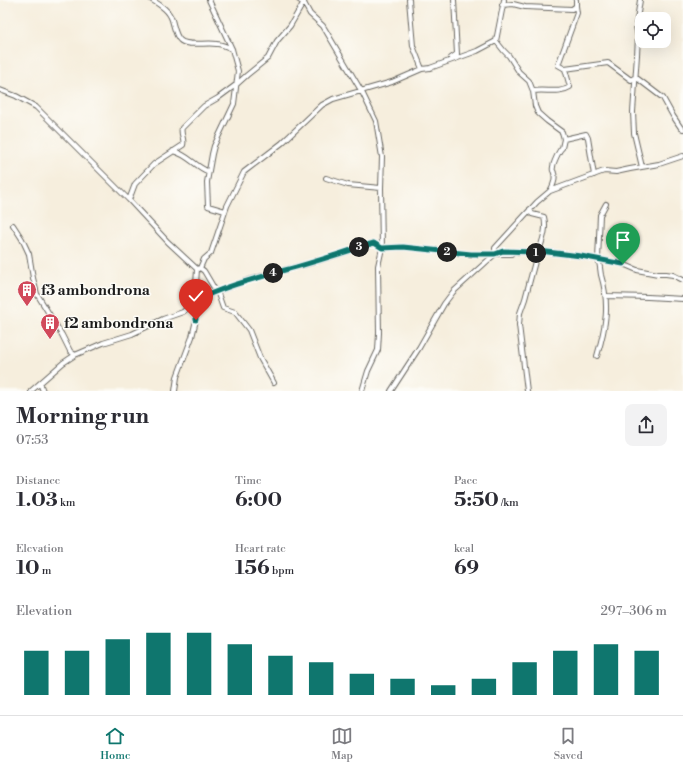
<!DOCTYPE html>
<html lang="en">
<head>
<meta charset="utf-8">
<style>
  body { margin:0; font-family:"Libre Bodoni",serif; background:#f2f2f3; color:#2b2b33; height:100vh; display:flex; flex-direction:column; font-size:15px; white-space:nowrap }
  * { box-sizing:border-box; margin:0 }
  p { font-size:13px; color:#7c7c81 }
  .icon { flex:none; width:22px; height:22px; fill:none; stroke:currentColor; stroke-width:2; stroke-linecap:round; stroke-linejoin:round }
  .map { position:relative; height:391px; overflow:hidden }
  .sheet { display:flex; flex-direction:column; background:#fff; flex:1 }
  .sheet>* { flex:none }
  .tools { position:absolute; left:635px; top:12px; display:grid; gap:8px }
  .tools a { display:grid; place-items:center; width:36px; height:36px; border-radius:8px; background:#fff; box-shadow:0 4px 16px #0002; font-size:20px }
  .pin { position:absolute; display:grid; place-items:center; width:34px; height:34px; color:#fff; margin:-41px -17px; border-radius:50% 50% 50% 0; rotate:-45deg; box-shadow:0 0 4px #0007 }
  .pin .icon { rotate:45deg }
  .km { position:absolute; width:20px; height:20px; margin:-10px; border-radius:50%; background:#222; color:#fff; font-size:11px; line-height:20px; text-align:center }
  .round { display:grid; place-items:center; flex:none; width:42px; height:42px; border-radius:8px; background:#f2f2f3 }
  .head { display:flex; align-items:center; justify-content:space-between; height:68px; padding:0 16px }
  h1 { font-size:22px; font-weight:700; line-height:30px }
  .metrics { display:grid; grid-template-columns:repeat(3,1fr); gap:6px; height:68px; padding:4px 16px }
  .metrics div { display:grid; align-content:center }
  .metrics b { font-size:20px; font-weight:700 }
  .metrics small { font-size:11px; font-weight:400 }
  .metrics p { font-size:11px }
  .chart { height:112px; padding:8px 16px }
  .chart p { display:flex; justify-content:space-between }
  .chart svg { width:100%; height:72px; margin-top:4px; stroke:#0f766e; stroke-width:6 }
  .tabs { display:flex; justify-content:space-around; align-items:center; height:56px; border-top:1px solid #e1e1e2; background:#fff; font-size:11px; color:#7c7c81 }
  .tabs a { display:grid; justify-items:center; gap:2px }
  .tabs .current { color:#0f766e }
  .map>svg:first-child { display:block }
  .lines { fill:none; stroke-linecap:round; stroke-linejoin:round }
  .minor-casing { stroke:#686660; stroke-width:6 }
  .minor { stroke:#fff; stroke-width:4 }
  .route-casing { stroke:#fff; stroke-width:8 }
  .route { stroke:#0f766e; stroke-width:5 }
  .labels { text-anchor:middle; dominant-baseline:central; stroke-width:3; stroke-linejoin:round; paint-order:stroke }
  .poi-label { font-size:15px; font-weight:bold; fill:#1c1c1c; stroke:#fdfcf7; text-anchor:start }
</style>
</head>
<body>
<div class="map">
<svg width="683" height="391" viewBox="0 0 683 391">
  <rect width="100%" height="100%" fill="#fdfcf7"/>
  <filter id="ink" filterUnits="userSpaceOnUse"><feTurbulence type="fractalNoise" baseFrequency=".025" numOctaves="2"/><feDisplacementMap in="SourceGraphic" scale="8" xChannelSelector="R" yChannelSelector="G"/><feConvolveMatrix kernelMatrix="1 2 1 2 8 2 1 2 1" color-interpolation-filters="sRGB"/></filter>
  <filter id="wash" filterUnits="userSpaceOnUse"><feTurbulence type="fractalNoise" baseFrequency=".012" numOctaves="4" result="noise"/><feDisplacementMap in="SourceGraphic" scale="16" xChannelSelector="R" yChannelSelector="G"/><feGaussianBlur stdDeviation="0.9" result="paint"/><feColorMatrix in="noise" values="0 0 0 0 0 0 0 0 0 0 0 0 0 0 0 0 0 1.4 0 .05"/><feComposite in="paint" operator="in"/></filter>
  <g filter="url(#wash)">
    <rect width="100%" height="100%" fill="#f6eedd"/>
  </g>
  <g filter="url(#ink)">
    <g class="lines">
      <defs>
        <path id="minor" d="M 152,0 C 160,5 169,10 172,20 C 174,26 175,35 180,40 C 186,47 207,42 217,44 C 222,44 227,47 232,49
          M 209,0 L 232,49 L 238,71 L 234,104 L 214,146 L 212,154 L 207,182 L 208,206 L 225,211
          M 299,0 L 304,3 L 310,14 L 323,26 L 362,92 L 376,121 L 382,157 L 381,188 L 382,248 L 378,266 L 379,333 L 378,350 L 368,371 L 362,391
          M 409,0 L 413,46 L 422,69
          M 504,0 L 496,41 L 504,51 L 509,56 L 519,72 L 529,81 L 533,91 L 535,106 L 538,113 L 547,121 L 562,132 L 564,139 L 562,148 C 559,150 553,164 553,167 C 552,172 553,169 554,173 C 556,180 553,186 550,191
          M 640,0 L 636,26 L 638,37 L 637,55 L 633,112 L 634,133 L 642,167
          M 502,5 L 513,4 L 525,7 L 572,9 L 576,6 L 576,0
          M 576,6 L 577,13 L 558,65 L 565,69 L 608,63 L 631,80 L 634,78 L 638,79 L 663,98 L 673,116 L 681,128 L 683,129
          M 451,58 L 457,54 L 454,0
          M 0,90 L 16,96 L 36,107 L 129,200 L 168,242 L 197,269 L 195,301 L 196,320 L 192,337 L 177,377 L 175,391
          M 533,91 C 546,89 559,94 570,87 L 565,69
          M 564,139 L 586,134 L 588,138 L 594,175
          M 173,151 C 189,155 194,166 209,172
          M 326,178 L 348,185 L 381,188
          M 129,200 L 135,184 L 154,164 L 183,145 C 185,139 180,134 182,128 L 204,106 L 218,98 L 237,84 L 247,75 L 268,58 L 277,41 L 290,26 L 305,0
          M 530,209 L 532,214 L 544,217 C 547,229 543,239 539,251
          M 13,225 L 22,239 L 29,254 L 33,278 L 37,294 L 62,335 L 70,351 L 75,355
          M 493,255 L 495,254 L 495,248 L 537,202 L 550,191 L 604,171 L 616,172 L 630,169 L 659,164 L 683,156
          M 200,268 L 204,271 L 214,288 L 217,291 L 223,308 L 235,312 L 249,330 L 260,358 L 274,383
          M 197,269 L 200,268 L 204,259 L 211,253 L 227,206 L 244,172 L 282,143 L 322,105 L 333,99 L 392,82 L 422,69 L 430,68 L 477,51 L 496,41
          M 607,296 L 648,297 L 683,299
          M 597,356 C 606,326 610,305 601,275 C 600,269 600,264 598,259 L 600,215 L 606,204
          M 40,383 L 43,391
          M 31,391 L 63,363 L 75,355 L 103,343 L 132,334 L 163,319 L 183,312 L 195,301 L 205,296 L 248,280 L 314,262 L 374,243 L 382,248 L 403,247 L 471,254 L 511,254
          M 391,391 L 419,348 L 444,304 L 453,292 L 495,254 L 503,251 L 535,252 L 537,254 L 539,251 L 581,256 L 623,264 L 637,270 L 658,274 L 666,274 L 673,275 L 683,280
          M 527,391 L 519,325 L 520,313 L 525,299 L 537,254"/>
      </defs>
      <use href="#minor" class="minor-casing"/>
      <use href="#minor" class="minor"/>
    </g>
  </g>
  <g class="lines" filter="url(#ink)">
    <defs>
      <path id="route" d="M 196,320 L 195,301 C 224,286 255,279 285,270 C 315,262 344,252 374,243 L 382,248 L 403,247 L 471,254 L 495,254 L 503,251 L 535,252 L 537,254 L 539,251 L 581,256 L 623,264"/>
    </defs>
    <use href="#route" class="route-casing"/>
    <use href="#route" class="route"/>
  </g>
  <defs>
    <symbol id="building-pin" viewBox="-11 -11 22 30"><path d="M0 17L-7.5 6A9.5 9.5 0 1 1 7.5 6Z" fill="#d1495b" stroke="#fdfcf7"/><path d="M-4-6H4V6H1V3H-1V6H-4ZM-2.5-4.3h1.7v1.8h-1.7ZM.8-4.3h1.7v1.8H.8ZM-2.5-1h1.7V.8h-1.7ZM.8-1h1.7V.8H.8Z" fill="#fff"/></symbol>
  </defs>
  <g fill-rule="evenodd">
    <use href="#building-pin" x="16" y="279" width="22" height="30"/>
    <use href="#building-pin" x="39" y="312" width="22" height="30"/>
  </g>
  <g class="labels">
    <g class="poi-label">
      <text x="41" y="290">f3 ambondrona</text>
      <text x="64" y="323">f2 ambondrona</text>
    </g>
  </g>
</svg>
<div class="tools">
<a><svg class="icon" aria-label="locate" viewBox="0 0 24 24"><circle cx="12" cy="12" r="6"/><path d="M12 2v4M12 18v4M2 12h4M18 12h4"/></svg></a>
</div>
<div class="pin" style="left:623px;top:264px;background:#1e9e55"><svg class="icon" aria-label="arrive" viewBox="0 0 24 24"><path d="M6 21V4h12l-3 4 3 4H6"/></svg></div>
<div class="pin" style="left:196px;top:320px;background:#d93025"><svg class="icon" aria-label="check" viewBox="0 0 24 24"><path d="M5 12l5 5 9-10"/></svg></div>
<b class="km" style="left:536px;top:253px">1</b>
<b class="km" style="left:447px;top:252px">2</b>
<b class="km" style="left:359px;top:247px">3</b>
<b class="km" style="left:273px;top:273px">4</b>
</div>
<section class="sheet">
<div class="head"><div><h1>Morning run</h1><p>07:53</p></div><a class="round"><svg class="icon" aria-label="share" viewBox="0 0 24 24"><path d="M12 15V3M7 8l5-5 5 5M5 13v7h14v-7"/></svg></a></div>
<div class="metrics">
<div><p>Distance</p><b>1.03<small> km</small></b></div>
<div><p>Time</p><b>6:00</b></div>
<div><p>Pace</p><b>5:50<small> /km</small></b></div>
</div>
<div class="metrics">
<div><p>Elevation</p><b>10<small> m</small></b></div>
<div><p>Heart rate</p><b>156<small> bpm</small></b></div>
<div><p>kcal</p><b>69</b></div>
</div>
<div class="chart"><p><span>Elevation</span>297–306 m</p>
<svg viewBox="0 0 160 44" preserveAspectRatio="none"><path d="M5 44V17M15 44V17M25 44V10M35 44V6M45 44V6M55 44V13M65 44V20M75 44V24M85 44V31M95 44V34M105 44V38M115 44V34M125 44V24M135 44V17M145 44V13M155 44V17"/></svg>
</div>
</section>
<nav class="tabs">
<a class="current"><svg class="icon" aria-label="home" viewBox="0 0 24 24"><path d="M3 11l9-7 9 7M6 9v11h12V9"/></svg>Home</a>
<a><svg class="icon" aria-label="map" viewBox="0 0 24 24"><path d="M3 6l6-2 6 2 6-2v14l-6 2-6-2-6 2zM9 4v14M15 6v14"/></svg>Map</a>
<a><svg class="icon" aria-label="saved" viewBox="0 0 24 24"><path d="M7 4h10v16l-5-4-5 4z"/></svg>Saved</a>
</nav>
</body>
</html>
